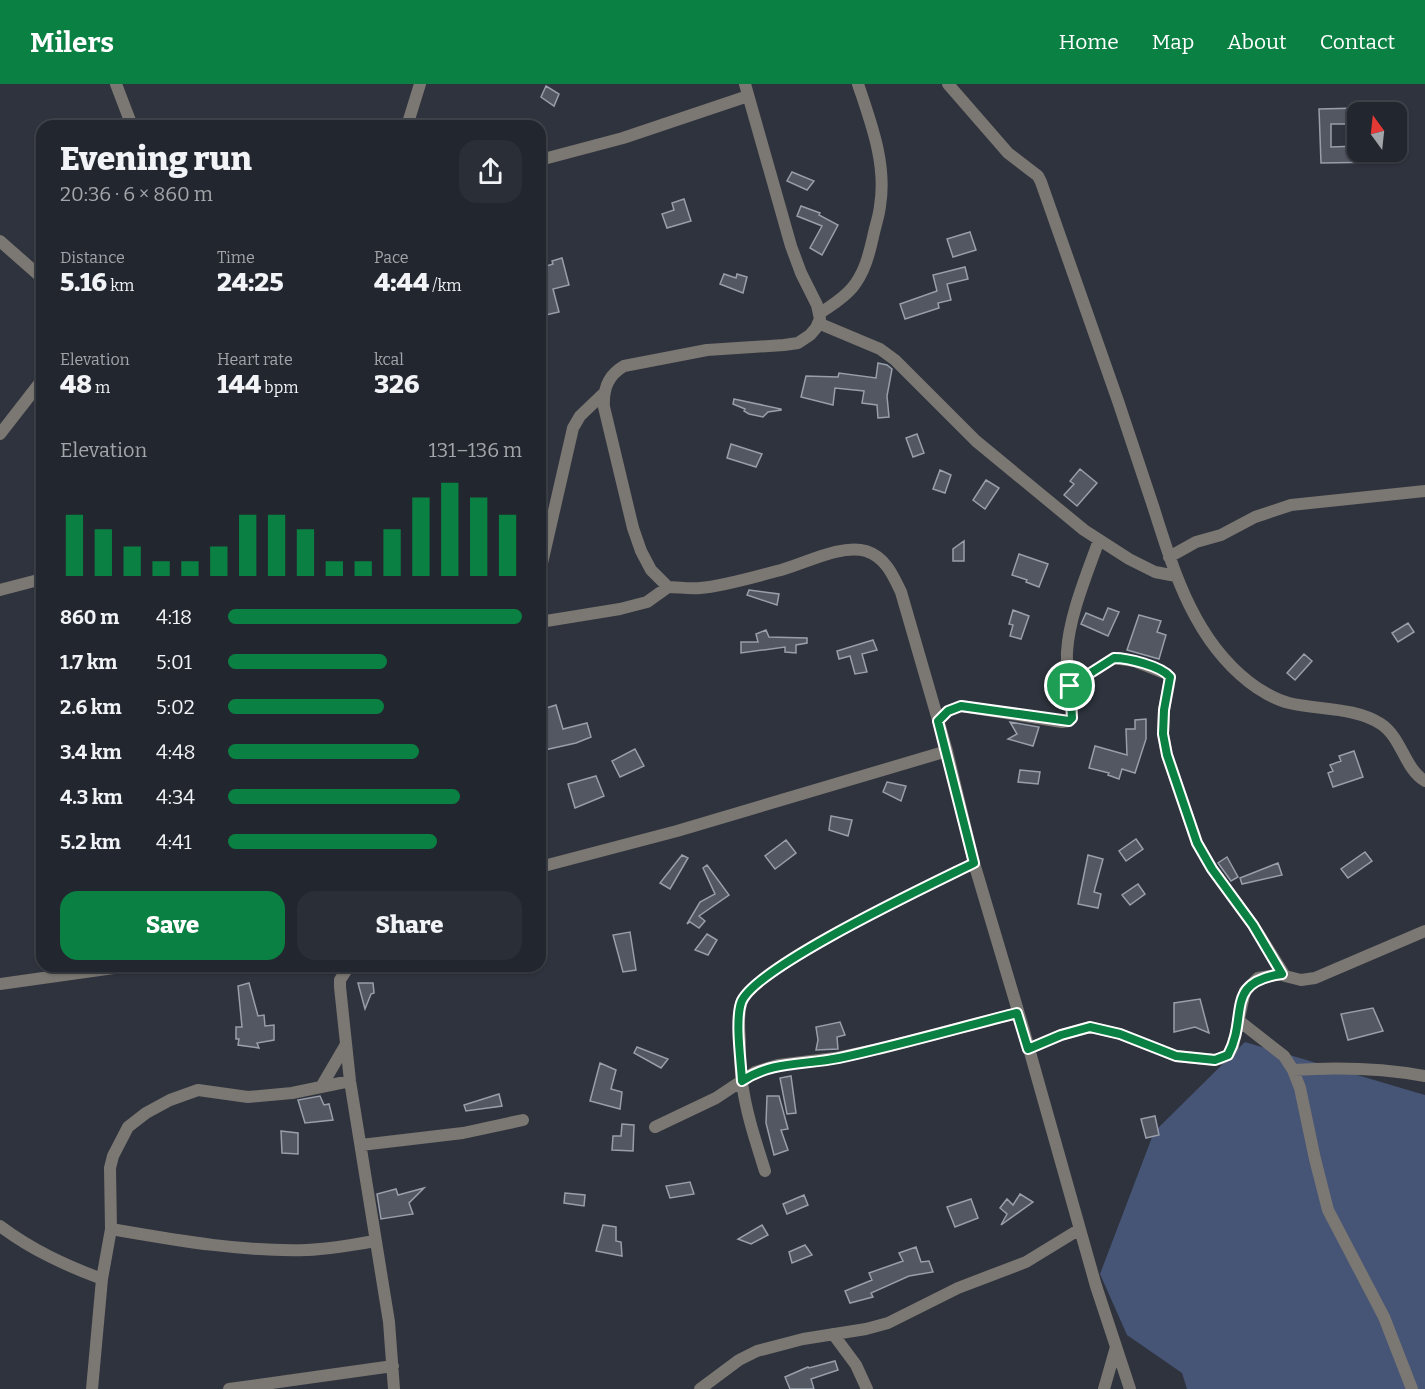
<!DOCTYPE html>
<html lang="en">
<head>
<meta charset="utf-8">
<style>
  body { margin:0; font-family:Bitter,serif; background:#2a2e36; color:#f1f3f6; height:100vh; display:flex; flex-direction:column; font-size:22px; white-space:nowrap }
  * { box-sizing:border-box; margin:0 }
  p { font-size:20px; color:#a2a5aa }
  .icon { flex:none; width:33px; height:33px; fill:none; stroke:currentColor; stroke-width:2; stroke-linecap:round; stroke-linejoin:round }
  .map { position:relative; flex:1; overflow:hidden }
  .details { position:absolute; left:36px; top:36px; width:510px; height:852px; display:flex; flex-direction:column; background:#22262e; border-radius:18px; box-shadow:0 2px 4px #0004,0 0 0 2px #3f434a }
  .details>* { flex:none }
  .needle { width:39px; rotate:345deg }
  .fabs { position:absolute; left:1347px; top:18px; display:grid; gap:12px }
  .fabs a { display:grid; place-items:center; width:60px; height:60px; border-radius:12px; background:#22262e; box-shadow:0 2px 4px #0004,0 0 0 2px #3f434a; font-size:30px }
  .pin { position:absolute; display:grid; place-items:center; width:51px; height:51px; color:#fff; margin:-26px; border:3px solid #fff; border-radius:50%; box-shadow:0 2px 6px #0007 }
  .round { display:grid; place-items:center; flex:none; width:63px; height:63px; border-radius:18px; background:#2a2e36 }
  .overview { display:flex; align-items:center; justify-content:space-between; height:102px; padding:0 24px }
  h1 { font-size:33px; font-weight:800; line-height:45px }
  .figures { display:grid; grid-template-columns:repeat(3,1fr); gap:9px; height:102px; padding:6px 24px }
  .figures div { display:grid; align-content:center }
  .figures b { font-size:26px; font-weight:800 }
  .figures small { font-size:16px; font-weight:400 }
  .figures p { font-size:16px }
  .chart { height:168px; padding:12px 24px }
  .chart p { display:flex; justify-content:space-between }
  .chart svg { width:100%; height:108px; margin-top:6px; stroke:#0b8043; stroke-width:6 }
  .cta { display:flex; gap:12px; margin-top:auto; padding:12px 24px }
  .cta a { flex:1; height:69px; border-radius:18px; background:#0b8043; color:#fff; font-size:24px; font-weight:800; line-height:69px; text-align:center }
  .cta a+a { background:#2a2e36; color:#f1f3f6 }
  ul { padding:0 24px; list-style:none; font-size:20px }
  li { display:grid; grid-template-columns:96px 72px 1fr; align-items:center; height:45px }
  li i { height:15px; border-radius:8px; background:#0b8043 }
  header { display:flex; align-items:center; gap:36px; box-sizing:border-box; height:84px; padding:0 30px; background:#0b8043; color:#fff }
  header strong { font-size:28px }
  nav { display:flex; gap:33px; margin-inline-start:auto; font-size:21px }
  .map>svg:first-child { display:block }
  .green { fill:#465475 }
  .building { fill:#525762; stroke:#989eaa; stroke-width:1.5 }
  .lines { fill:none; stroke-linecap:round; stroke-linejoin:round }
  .street { stroke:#7b7772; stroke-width:12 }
  .route-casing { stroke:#fff; stroke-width:12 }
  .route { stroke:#0b8043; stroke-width:8 }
</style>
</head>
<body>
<header>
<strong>Milers</strong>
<nav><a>Home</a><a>Map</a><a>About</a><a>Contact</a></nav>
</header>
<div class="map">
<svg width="1425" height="1305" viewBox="0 0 1425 1305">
  <rect width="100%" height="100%" fill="#2e333d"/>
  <path class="green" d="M 1245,958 L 1425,1011 L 1425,1305 L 1187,1305 L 1182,1289 L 1127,1251 L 1100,1190 L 1154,1048 Z"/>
  <path class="building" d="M 546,2 L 559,10 L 554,22 L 541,13 Z
    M 1358,24 L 1358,40 L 1331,40 L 1331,63 L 1358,62 L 1358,68 L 1385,68 L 1385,78 L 1321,79 L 1319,25 Z
    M 792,88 L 814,97 L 807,106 L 787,97 Z
    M 684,115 L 691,137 L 667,144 L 662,130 L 674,126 L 672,119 Z
    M 801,122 L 820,129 L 819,131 L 838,141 L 822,171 L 810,164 L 822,142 L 797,132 Z
    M 970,148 L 976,166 L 953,173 L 947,155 Z
    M 562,174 L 569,201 L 553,205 L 559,228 L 541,232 L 540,184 L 553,180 L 552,177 Z
    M 965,183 L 968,195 L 947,200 L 951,216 L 938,219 L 939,224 L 905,235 L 900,220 L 937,207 L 933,191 Z
    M 724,190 L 736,194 L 737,190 L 747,193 L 743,209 L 720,200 Z
    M 878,279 L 887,281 L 892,285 L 887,312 L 889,333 L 878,334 L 877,321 L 862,319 L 864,307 L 835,304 L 833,321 L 801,313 L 806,292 L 838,293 L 839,289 L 876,294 Z
    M 734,315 L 781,325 L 781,326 L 768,328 L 763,333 L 749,330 L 744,327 L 745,325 L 733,320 Z
    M 917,350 L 924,369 L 913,373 L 906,354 Z
    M 731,360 L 762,370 L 756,383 L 727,374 Z
    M 1080,385 L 1097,399 L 1077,422 L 1064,411 L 1074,400 L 1070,397 Z
    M 940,386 L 951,391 L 945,409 L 933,405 Z
    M 986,396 L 999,404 L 985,425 L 973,416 Z
    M 964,457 L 964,477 L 953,477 L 953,465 Z
    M 1019,470 L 1048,480 L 1039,503 L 1026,498 L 1027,496 L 1012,491 Z
    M 749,506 L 779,510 L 777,521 L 747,511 Z
    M 1108,524 L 1119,528 L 1108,552 L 1081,540 L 1086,529 L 1103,536 Z
    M 1013,526 L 1029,532 L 1021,555 L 1010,552 L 1013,541 L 1009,540 Z
    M 1139,531 L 1161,537 L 1157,548 L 1166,551 L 1159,575 L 1127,566 Z
    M 1408,539 L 1414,548 L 1398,558 L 1392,549 Z
    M 766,546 L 769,553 L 807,554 L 807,559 L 796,561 L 796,569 L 785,568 L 785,563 L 741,569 L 741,558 L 758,558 L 756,550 Z
    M 873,556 L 877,566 L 862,570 L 867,588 L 855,590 L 850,572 L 839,575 L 837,567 Z
    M 1304,570 L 1312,577 L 1295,596 L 1287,589 Z
    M 556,621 L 563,645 L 587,639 L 591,653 L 576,659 L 540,667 L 540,626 Z
    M 1146,635 L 1146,655 L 1135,689 L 1122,685 L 1119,695 L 1108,691 L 1109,689 L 1089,684 L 1095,662 L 1127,671 L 1126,645 L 1135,645 L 1135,636 Z
    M 1010,638 L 1039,643 L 1033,662 L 1008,655 L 1017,650 Z
    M 635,665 L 644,682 L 620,693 L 612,677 Z
    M 1354,667 L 1363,693 L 1333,703 L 1328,689 L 1333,687 L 1330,681 L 1341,677 L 1339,672 Z
    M 1020,686 L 1040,688 L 1038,700 L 1018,698 Z
    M 596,692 L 604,712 L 575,724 L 568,700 Z
    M 887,698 L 906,702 L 901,717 L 883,708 Z
    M 831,732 L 852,736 L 848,752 L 829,746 Z
    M 1136,755 L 1143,765 L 1126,777 L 1119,767 Z
    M 786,756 L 796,769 L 775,785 L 765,772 Z
    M 1365,768 L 1372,777 L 1348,794 L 1341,785 Z
    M 682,771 L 688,774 L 670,805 L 660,799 Z
    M 1088,771 L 1103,775 L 1094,808 L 1101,810 L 1098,824 L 1078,820 Z
    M 1227,773 L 1238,793 L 1231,797 L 1218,779 Z
    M 1278,779 L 1282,791 L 1242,800 L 1240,794 Z
    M 707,781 L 729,811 L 699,832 L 705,837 L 699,844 L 690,838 L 687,840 L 700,818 L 715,810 L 703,784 Z
    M 1138,800 L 1145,810 L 1130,821 L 1122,811 Z
    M 630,848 L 636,886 L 623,888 L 613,851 Z
    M 707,850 L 717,856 L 708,871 L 695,866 Z
    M 249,899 L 258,932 L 264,931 L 265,942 L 274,941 L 274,956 L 257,959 L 259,964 L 238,961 L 239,955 L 236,955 L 236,943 L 242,943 L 238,902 Z
    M 358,899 L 373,899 L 374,909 L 371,910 L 365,925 Z
    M 1200,915 L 1209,949 L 1195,943 L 1174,948 L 1174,919 Z
    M 1373,924 L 1383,947 L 1348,956 L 1341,930 Z
    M 840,938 L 845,951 L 837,953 L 838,965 L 816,966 L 818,956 L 816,943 Z
    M 637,963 L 668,975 L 661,984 L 634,969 Z
    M 600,979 L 616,986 L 611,1005 L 622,1008 L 620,1025 L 590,1017 Z
    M 791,992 L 796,1029 L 787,1030 L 780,994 Z
    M 499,1010 L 502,1022 L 466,1027 L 464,1021 Z
    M 320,1012 L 324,1021 L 329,1020 L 333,1036 L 305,1039 L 298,1016 Z
    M 767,1012 L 779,1012 L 788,1045 L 781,1046 L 788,1066 L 774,1071 L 766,1039 Z
    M 1155,1032 L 1159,1051 L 1146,1054 L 1141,1035 Z
    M 622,1040 L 634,1041 L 633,1067 L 612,1066 L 613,1052 L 621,1052 Z
    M 281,1047 L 298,1049 L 298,1070 L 282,1069 Z
    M 690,1098 L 694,1110 L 670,1114 L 666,1102 Z
    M 424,1104 L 409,1119 L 413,1130 L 381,1135 L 377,1110 L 396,1105 L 398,1111 Z
    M 565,1109 L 585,1111 L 584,1122 L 564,1119 Z
    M 1020,1110 L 1033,1118 L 1001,1141 L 1007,1130 L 1000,1124 L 1007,1115 L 1013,1121 Z
    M 804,1111 L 808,1121 L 787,1130 L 783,1120 Z
    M 971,1115 L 978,1134 L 955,1143 L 947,1123 Z
    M 603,1141 L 616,1143 L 616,1157 L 621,1158 L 622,1172 L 596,1167 Z
    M 762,1141 L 768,1151 L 751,1160 L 738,1155 Z
    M 805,1161 L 812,1171 L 792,1179 L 789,1168 Z
    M 916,1163 L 921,1178 L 929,1177 L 933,1188 L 909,1192 L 871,1209 L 873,1213 L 850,1219 L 845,1207 L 872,1196 L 869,1189 L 903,1177 L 899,1169 Z
    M 835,1277 L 838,1286 L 811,1295 L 814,1305 L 790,1305 L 785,1293 L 808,1283 L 809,1284 Z"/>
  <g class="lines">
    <path class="street" d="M 116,0 L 132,42
      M 745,0 L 791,162 L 801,189 L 817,221 L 820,235 L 816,244 L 810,251 L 798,259 L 784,261 L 707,266 L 624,282 C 608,291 603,305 604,323 L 633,444 L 641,467 L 651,486 L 668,503 C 678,503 689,505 700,504 C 724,502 757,492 781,486 C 806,479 841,460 866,467 C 885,473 893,491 901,508 L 947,667 L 974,779 L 1024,947 L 1096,1202 L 1130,1305
      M 948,0 L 1008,69 L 1038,92 L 1041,98 C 1067,171 1093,244 1118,317 C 1130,353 1142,389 1154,425 C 1174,488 1194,555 1249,598 C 1259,606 1276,616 1289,619 C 1318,626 1355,623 1381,640 C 1402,654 1404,684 1425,697
      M 407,42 L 420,0
      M 540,76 L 623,54 L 748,12
      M 0,157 L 42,194
      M 819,230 C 830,222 843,215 852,204 C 864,190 869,171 873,153 C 875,143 879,132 880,122 C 887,80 871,39 858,0
      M 818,239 L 880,265 L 895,276 L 976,357 L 1084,446 L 1129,475 L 1155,488 L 1176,492
      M 0,350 L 42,296
      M 1169,473 L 1196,458 L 1221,451 L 1255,433 L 1291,421 L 1425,407
      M 540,488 L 573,344 L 580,332 L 603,310
      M 0,506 L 42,495
      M 540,538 L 620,525 L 647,518 L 668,503
      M 1070,602 L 1114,574 L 1134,577 L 1167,590 L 1170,593 L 1169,600 L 1164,626 L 1163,650 L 1167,671 L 1197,759 L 1212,785 L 1253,841 L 1285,892 L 1301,896 L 1315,894 L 1425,847
      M 938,637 L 948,627 L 961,622 L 1062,638 L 1069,637 L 1072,634 C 1072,612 1066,590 1067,568 C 1069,532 1087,490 1099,456
      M 540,783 L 677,747 L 947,667
      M 349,882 L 340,896 L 340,903 L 350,997 L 389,1238 L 394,1305
      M 0,900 L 128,882
      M 1238,936 L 1284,972 L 1293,986 L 1300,1004 L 1315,1075 L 1328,1126 L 1384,1233 L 1412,1305
      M 1028,965 L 1061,951 L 1090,943 L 1120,950 L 1176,972 L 1215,976 L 1222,974 L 1228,971 L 1233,962 L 1245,907 L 1258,894 L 1282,890
      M 1293,986 C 1337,983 1381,984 1425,992
      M 321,1003 L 345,962
      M 655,1043 L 716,1014 L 755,988 L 778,981 L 835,974 L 883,964 L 1017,929
      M 361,1061 L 463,1049 L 523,1036
      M 765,1087 C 756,1058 746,1029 742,998 C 740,985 740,971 740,957 C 739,946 738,932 741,920 C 750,884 934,799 974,779
      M 0,1142 C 32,1166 65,1181 102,1195
      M 111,1145 C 175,1156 241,1168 307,1166 C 330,1165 353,1161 375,1157
      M 833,1250 L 856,1281 L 867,1305
      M 92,1305 L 102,1195 L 111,1145 L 110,1084 L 113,1072 L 128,1043 L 146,1029 L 170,1016 L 198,1006 L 248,1013 L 292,1009 L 350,997
      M 229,1305 L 393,1282
      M 700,1305 L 739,1276 L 757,1267 L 803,1255 L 866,1245 L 888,1239 L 958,1204 L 1026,1178 L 1080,1145
      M 1104,1305 L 1116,1263"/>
  </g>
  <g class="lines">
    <defs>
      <path id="route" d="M 1114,574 C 1128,574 1161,582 1170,593 L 1164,626 L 1163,650 L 1167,671 L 1197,759 L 1212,785 L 1253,841 L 1282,890 C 1223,898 1249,932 1228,971 L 1215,976 L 1176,972 L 1120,950 L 1090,943 L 1061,951 L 1028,965 L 1017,929 C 958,944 899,961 839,974 C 805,981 771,977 742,997 C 741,977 735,938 741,919 C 752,884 934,799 974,779 L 938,637 L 948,627 L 961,622 L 1069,637 L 1072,634 L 1070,602 Z"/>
    </defs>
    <use href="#route" class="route-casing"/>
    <use href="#route" class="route"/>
  </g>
</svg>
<div class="fabs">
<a><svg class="needle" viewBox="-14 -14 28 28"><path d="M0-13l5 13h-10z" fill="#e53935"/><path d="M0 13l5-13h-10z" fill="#a2a5aa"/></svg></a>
</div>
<div class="pin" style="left:1070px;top:602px;background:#1e9e55"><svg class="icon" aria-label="arrive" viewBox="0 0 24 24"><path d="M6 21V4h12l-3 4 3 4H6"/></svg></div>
<section class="details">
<div class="overview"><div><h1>Evening run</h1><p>20:36 · 6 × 860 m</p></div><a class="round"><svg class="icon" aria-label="share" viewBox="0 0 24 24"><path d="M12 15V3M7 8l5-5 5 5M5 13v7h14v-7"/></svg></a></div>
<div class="figures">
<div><p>Distance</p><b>5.16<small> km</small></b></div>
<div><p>Time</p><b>24:25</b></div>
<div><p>Pace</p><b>4:44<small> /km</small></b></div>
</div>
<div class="figures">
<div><p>Elevation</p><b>48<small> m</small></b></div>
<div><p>Heart rate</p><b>144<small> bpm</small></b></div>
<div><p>kcal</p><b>326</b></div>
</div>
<div class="chart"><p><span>Elevation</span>131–136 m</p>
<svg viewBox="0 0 160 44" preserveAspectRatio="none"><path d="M5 44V19M15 44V25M25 44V32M35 44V38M45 44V38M55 44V32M65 44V19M75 44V19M85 44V25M95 44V38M105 44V38M115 44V25M125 44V12M135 44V6M145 44V12M155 44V19"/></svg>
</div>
<ul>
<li><b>860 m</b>4:18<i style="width:100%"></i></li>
<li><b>1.7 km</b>5:01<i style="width:54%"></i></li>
<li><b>2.6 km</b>5:02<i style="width:53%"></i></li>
<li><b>3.4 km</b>4:48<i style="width:65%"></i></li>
<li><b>4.3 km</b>4:34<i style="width:79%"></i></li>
<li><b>5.2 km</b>4:41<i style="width:71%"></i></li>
</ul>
<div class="cta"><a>Save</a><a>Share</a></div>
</section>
</div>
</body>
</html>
